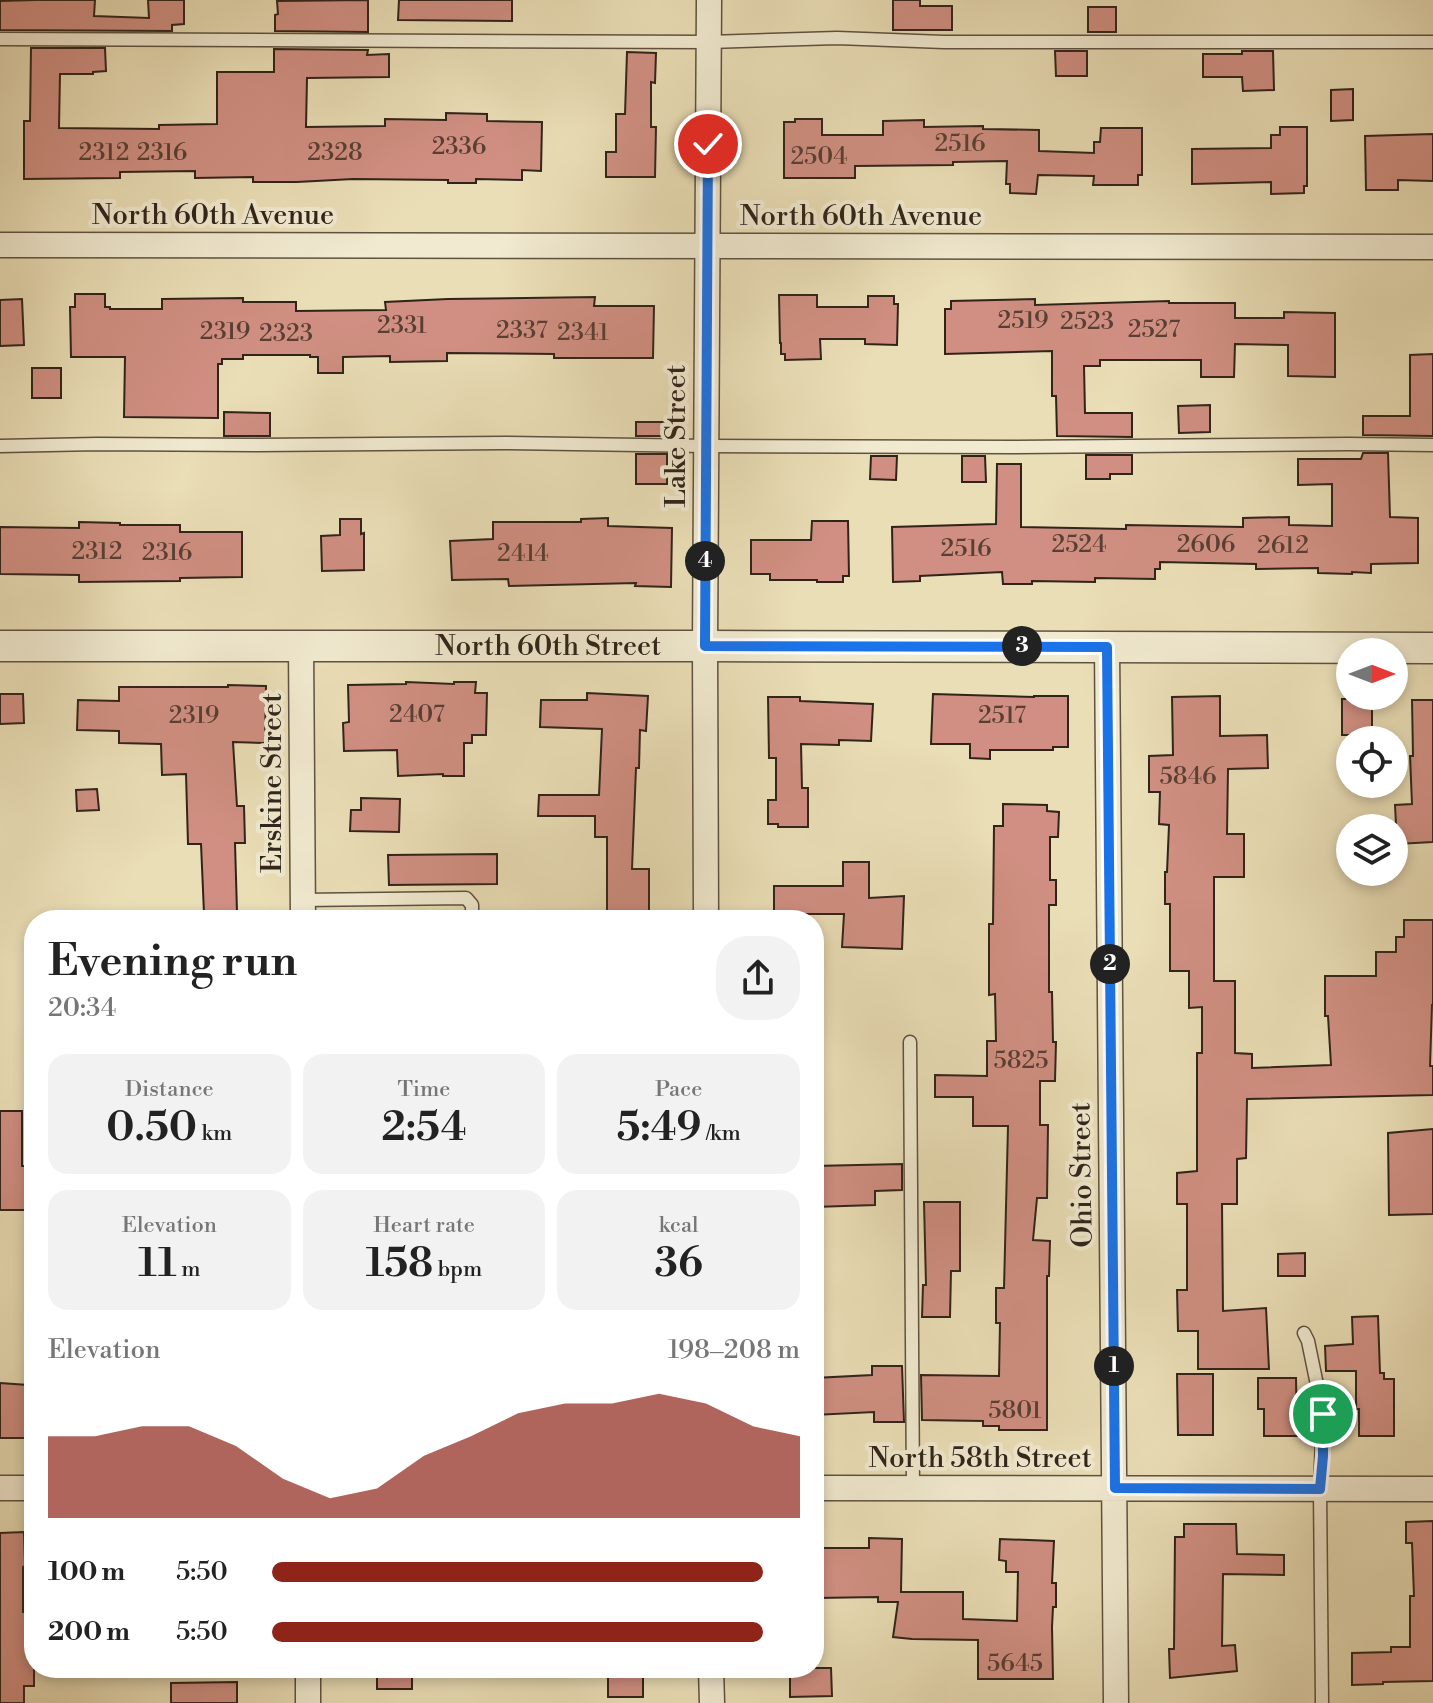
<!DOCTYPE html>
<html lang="en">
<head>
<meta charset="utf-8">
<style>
  body { margin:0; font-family:"Libre Bodoni",serif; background:#f2f2f2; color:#222; height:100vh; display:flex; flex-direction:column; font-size:30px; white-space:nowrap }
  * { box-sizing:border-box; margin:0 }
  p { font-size:26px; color:#767676 }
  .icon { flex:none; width:44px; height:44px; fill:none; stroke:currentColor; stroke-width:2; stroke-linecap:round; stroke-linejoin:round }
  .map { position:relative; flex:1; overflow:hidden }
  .details { position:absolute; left:24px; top:910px; width:800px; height:768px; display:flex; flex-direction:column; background:#fff; border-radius:32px; box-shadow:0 4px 12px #0003 }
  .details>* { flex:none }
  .needle { width:52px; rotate:90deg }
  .fabs { position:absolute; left:1336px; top:638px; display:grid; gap:16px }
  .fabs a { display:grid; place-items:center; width:72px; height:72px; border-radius:50%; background:#fff; box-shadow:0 4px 12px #0003; font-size:40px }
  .pin { position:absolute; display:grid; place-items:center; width:68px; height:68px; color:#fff; margin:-34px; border:4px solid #fff; border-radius:50%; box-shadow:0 2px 8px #0007 }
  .km { position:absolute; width:40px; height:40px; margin:-20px; border-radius:50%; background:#222; color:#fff; font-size:22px; line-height:40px; text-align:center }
  .round { display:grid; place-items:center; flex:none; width:84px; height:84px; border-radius:32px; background:#f2f2f2 }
  .head { display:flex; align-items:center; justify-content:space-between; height:136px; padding:0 24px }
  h1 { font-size:44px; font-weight:600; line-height:60px }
  .metrics { display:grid; grid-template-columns:repeat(3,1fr); gap:12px; height:136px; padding:8px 24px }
  .metrics div { display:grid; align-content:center; border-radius:20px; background:#f2f2f2; text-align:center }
  .metrics b { font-size:40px; font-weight:600 }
  .metrics small { font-size:22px; font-weight:400 }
  .metrics p { font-size:22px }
  .chart { height:224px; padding:16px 24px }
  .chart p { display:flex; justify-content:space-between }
  .chart svg { width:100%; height:144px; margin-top:8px; fill:#8f2418; opacity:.7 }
  ul { padding:0 24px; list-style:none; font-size:26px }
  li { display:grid; grid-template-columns:128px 96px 1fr; align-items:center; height:60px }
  li i { height:20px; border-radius:10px; background:#8f2418 }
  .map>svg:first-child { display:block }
  .building { fill:#d08f82; stroke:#30241a; stroke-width:2 }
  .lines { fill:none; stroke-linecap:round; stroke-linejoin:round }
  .service-casing { stroke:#5e5241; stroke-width:15 }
  .minor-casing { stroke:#5e5241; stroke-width:27 }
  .tertiary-casing { stroke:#5e5241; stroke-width:33 }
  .service { stroke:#f1ead0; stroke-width:12 }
  .minor { stroke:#f1ead0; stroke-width:24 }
  .tertiary { stroke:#f1ead0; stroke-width:30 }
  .route-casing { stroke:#fff; stroke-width:16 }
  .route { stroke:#1a73e8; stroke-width:10 }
  .labels { text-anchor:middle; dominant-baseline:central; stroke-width:8; stroke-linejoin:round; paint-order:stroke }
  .number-label { font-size:24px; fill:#583f34 }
  .street-label { font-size:28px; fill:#30241a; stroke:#f1ead0 }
</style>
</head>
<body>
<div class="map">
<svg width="1433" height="1703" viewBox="0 0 1433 1703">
  <rect width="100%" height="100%" fill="#eadeb6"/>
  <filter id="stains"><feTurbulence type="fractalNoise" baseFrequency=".0025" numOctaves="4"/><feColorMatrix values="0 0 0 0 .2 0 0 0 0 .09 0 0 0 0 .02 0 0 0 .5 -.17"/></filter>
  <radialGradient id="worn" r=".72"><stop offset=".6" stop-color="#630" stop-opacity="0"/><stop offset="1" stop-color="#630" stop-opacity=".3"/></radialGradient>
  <path class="building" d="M 36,0 L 95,0 L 94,16 L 149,18 L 148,0 L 184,0 L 184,24 L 172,25 L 172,31 L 0,30 L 0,1 Z
    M 368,0 L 368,32 L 275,31 L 275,15 L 278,14 L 277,1 Z
    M 399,0 L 512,0 L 512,21 L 398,20 Z
    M 893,0 L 920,0 L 920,6 L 952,6 L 952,30 L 893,30 Z
    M 1088,7 L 1116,7 L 1116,32 L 1088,32 Z
    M 31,48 L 105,48 L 106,71 L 93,72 L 93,74 L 60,74 L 59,128 L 159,129 L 159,125 L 217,124 L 217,72 L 274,72 L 274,49 L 368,50 L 367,55 L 389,54 L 389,77 L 307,78 L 306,127 L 385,126 L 385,119 L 446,120 L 446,113 L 487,114 L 487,121 L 542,122 L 541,171 L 522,170 L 522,180 L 476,179 L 476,183 L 448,183 L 448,180 L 353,179 L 297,182 L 253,182 L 253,177 L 195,178 L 195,171 L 120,172 L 120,178 L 24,179 L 24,121 L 30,121 Z
    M 1055,51 L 1087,51 L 1087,76 L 1056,76 Z
    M 1242,51 L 1273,51 L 1274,90 L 1243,91 L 1242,77 L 1203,77 L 1203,54 L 1242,54 Z
    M 627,52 L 656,53 L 655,83 L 651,82 L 651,127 L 656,127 L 655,177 L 606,177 L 606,152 L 616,152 L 616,114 L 625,114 Z
    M 1353,89 L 1353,120 L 1331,121 L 1331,90 Z
    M 795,119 L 822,119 L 822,135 L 883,135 L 883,121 L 924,120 L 924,127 L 983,126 L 983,129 L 1039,130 L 1039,151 L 1094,153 L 1094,142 L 1100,142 L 1101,128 L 1142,128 L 1142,175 L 1138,175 L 1138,185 L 1093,185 L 1094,176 L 1038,175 L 1036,194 L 1010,193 L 1010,184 L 1006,184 L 1007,161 L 953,162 L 953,165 L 855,166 L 855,178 L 784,178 L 784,122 L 795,122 Z
    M 1280,127 L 1307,127 L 1307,186 L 1304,186 L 1304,193 L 1271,194 L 1271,182 L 1192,184 L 1192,149 L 1271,148 L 1271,135 L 1280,135 Z
    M 1433,134 L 1433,181 L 1398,180 L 1398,190 L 1366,190 L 1365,136 Z
    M 75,294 L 105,294 L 105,307 L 110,307 L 110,309 L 162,309 L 162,299 L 243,298 L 243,302 L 296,302 L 296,311 L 386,310 L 385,302 L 448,299 L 595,297 L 594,306 L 654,306 L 653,358 L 554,358 L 554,354 L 447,353 L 447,361 L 390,362 L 390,356 L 343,357 L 343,373 L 318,373 L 318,357 L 310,357 L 310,355 L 243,355 L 243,359 L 222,359 L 222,364 L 218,364 L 218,418 L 124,417 L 125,357 L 71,357 L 70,307 L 75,307 Z
    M 779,295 L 817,295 L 817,307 L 868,307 L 868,296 L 894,296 L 894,304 L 898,304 L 897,345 L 865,344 L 865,339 L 820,339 L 821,359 L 785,360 L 785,354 L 781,354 L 781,343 L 780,343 Z
    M 22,299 L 24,345 L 0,346 L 0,300 Z
    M 1035,299 L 1035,305 L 1169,301 L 1169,303 L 1235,303 L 1235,318 L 1284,318 L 1284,312 L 1335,313 L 1335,377 L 1288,376 L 1288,345 L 1235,344 L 1234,377 L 1201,377 L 1201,360 L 1100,360 L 1100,366 L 1084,366 L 1085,413 L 1132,413 L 1132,437 L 1057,436 L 1056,396 L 1052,396 L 1052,351 L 945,354 L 945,309 L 951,309 L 951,301 Z
    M 1433,354 L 1433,436 L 1363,435 L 1363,416 L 1410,416 L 1410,355 Z
    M 32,368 L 61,368 L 61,398 L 32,398 Z
    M 1210,405 L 1210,432 L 1179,433 L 1178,406 Z
    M 224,412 L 270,413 L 270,436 L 224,436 Z
    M 636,422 L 667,422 L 667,436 L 636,436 Z
    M 1363,453 L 1388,453 L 1390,517 L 1418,518 L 1418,563 L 1371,564 L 1371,573 L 1352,572 L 1352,574 L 1318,573 L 1318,568 L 1256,569 L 1256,564 L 1160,562 L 1160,569 L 1155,569 L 1155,579 L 1095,578 L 1095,582 L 1032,581 L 1032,584 L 1003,584 L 1002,572 L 920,576 L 920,581 L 893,582 L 892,527 L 996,524 L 997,464 L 1021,464 L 1021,527 L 1126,529 L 1126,525 L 1243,527 L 1243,518 L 1289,517 L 1289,525 L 1332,526 L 1332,484 L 1298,485 L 1298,459 L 1361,459 Z
    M 636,454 L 667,454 L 667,484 L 636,484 Z
    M 1086,455 L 1132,455 L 1132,474 L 1110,474 L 1110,479 L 1086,479 Z
    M 871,456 L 897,456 L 896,480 L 870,479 Z
    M 962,456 L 985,456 L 986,482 L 962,482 Z
    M 608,518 L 608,526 L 672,528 L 671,587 L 635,586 L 636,583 L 509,586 L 508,579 L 452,580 L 450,541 L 493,539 L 493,522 L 581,522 L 581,519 Z
    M 340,519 L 361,519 L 361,534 L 364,533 L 364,570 L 322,571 L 321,536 L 340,535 Z
    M 812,521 L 848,521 L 849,576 L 843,576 L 843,582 L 817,582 L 817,580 L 770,580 L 770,574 L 751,574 L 751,540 L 811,540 Z
    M 79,522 L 120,523 L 120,525 L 180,525 L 180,532 L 242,532 L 242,577 L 180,578 L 180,581 L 79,582 L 79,575 L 0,574 L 0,527 L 79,528 Z
    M 406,682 L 454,684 L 454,682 L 476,682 L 475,693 L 487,693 L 486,735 L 472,735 L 472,743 L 464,743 L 464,776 L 443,776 L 443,774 L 398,776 L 397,750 L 344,751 L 343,723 L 349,722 L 348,685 L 406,684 Z
    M 228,685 L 266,686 L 265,743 L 233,742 L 237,806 L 244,806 L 245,843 L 235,843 L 237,912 L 204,913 L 201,844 L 188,844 L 186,774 L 162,775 L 161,744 L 119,743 L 119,731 L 77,730 L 78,700 L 119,701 L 119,687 L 228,687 Z
    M 587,693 L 648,696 L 646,731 L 640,730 L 639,768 L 636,768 L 632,869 L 649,869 L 649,912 L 607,912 L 607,837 L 595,837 L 595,816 L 538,816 L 539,795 L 599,795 L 602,729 L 540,727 L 541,700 L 587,700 Z
    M 0,694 L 23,694 L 24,723 L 0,724 Z
    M 933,694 L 1034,697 L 1034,696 L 1068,696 L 1068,747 L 1053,747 L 1053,750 L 990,750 L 990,759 L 970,758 L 970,744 L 931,744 Z
    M 1220,696 L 1220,736 L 1267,735 L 1268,768 L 1228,769 L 1227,834 L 1244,834 L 1244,877 L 1214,877 L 1214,981 L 1235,981 L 1235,1053 L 1252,1054 L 1252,1068 L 1331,1065 L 1328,1016 L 1325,1016 L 1325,976 L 1376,976 L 1376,952 L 1396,952 L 1396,937 L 1404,937 L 1404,920 L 1433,920 L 1433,1005 L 1432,1005 L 1430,1066 L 1433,1066 L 1433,1095 L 1247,1099 L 1246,1158 L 1237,1159 L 1237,1204 L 1222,1204 L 1223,1311 L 1266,1308 L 1269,1369 L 1198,1369 L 1198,1331 L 1178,1331 L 1177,1290 L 1187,1290 L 1187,1204 L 1177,1204 L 1177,1173 L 1197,1171 L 1197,1053 L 1202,1053 L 1202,1007 L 1189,1008 L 1189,971 L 1170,971 L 1170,904 L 1165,904 L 1165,872 L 1167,872 L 1169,825 L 1159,824 L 1160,792 L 1149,792 L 1149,756 L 1173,755 L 1172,697 Z
    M 768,697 L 800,697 L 800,701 L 873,704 L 871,741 L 839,740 L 839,745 L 801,744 L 802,788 L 808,788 L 808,827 L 778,827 L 778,824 L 768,824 L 768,800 L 776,800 L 776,758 L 769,758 Z
    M 1342,699 L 1372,699 L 1372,735 L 1342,735 Z
    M 1412,700 L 1433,700 L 1433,842 L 1397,844 L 1395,805 L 1412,804 L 1410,756 L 1413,756 Z
    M 97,789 L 99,810 L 77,811 L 76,790 Z
    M 361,798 L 400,799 L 399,832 L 350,831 L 351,810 L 361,810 Z
    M 1003,804 L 1047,805 L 1047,811 L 1059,812 L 1058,837 L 1050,837 L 1050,880 L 1056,880 L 1056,905 L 1049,905 L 1049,992 L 1052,992 L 1053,1042 L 1056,1042 L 1055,1081 L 1040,1081 L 1040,1125 L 1048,1125 L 1047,1198 L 1037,1198 L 1033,1240 L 1050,1241 L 1049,1276 L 1047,1276 L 1047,1430 L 999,1430 L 999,1426 L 983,1426 L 983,1421 L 922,1420 L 921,1375 L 999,1376 L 1000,1323 L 996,1323 L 996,1288 L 1004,1288 L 1008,1126 L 973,1126 L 973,1097 L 935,1097 L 935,1075 L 987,1076 L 987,1041 L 996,1041 L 995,994 L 989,995 L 989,924 L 993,924 L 994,826 L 1003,826 Z
    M 497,854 L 497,884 L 389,885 L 388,855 Z
    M 843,862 L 869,862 L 869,898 L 904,896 L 902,949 L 842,947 L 844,914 L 774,914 L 774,886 L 843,886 Z
    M 0,1111 L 22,1111 L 22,1166 L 34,1166 L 34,1200 L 28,1200 L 28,1210 L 0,1210 Z
    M 1433,1129 L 1433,1214 L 1389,1215 L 1388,1133 Z
    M 902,1164 L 902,1190 L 875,1191 L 875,1205 L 814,1207 L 814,1166 Z
    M 924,1202 L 960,1202 L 960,1271 L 951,1271 L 950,1317 L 922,1317 L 923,1285 L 926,1285 Z
    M 1305,1253 L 1305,1276 L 1278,1276 L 1278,1254 Z
    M 1378,1316 L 1380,1373 L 1384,1373 L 1384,1379 L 1394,1379 L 1394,1436 L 1359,1436 L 1359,1409 L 1356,1409 L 1356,1371 L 1326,1371 L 1325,1346 L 1353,1344 L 1352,1317 Z
    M 872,1366 L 902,1366 L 904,1422 L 874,1422 L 874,1412 L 814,1415 L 814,1378 L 872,1375 Z
    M 1177,1374 L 1213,1374 L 1213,1435 L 1178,1435 Z
    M 1258,1378 L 1296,1378 L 1297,1436 L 1264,1436 L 1264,1409 L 1258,1409 Z
    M 0,1383 L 28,1385 L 27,1407 L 34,1407 L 34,1438 L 0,1438 Z
    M 1433,1521 L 1433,1681 L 1383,1682 L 1383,1684 L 1352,1685 L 1352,1653 L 1391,1652 L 1391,1647 L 1410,1647 L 1410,1596 L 1414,1596 L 1412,1543 L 1406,1543 L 1406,1522 Z
    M 1184,1524 L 1236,1524 L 1237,1554 L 1284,1555 L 1284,1575 L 1223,1574 L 1222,1646 L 1235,1645 L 1237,1671 L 1170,1678 L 1169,1649 L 1174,1649 L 1175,1537 L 1184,1537 Z
    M 24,1532 L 25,1566 L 23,1567 L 23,1612 L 34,1612 L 34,1686 L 24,1686 L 24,1703 L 0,1703 L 0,1533 Z
    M 869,1538 L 902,1539 L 901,1592 L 963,1592 L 963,1619 L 1017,1621 L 1018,1572 L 1006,1572 L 1006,1561 L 999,1560 L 1000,1539 L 1054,1541 L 1052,1583 L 1056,1583 L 1056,1607 L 1053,1607 L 1052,1627 L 1053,1679 L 978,1679 L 978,1640 L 912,1639 L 893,1637 L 898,1602 L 878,1602 L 878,1597 L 817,1598 L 817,1548 L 869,1548 Z
    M 377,1668 L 412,1668 L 412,1689 L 377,1689 Z
    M 608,1668 L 643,1668 L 643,1697 L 608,1697 Z
    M 790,1668 L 831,1668 L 832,1696 L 790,1697 Z
    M 237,1682 L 237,1703 L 171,1703 L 171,1683 Z"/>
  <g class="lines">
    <defs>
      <path id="service" d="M 0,39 L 709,42 L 837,38 L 944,42 L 1433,42
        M 0,446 L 97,444 L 257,445 L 504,443 L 706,446 L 1014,447 L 1348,444 L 1433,445
        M 303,900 L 466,898 L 472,905 L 472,920
        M 910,1042 L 913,1488
        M 1304,1333 L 1308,1341 L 1323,1414 L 1320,1489 L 1322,1703"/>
      <path id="minor" d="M 0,245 L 1433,247
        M 301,646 L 303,920
        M 1107,647 L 1116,1703
        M 706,920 L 705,646 L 709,0
        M 0,1488 L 34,1488
        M 814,1488 L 1433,1489
        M 308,1668 L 308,1703
        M 711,1668 L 712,1703"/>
      <g id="tertiary">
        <path id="s1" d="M 0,646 L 705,646 L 1433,648"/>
      </g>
    </defs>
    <use href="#service" class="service-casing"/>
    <use href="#minor" class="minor-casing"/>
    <use href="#tertiary" class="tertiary-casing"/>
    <use href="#service" class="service"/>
    <use href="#minor" class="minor"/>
    <use href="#tertiary" class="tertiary"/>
  </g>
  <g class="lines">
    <defs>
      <path id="route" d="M 708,144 L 705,646 L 1107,647 L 1115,1488 L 1320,1489 L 1323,1456 L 1323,1414"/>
    </defs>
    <use href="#route" class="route-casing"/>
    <use href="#route" class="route"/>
  </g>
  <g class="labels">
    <g class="number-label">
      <text x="960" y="144">2516</text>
      <text x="459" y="147">2336</text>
      <text x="104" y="153">2312</text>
      <text x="162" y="153">2316</text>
      <text x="335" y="153">2328</text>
      <text x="819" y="157">2504</text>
      <text x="1023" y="321">2519</text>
      <text x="1087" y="322">2523</text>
      <text x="402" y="326">2331</text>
      <text x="1154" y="330">2527</text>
      <text x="522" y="331">2337</text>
      <text x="225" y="332">2319</text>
      <text x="583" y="333">2341</text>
      <text x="286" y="334">2323</text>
      <text x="1079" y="545">2524</text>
      <text x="1206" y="545">2606</text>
      <text x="1283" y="546">2612</text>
      <text x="966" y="549">2516</text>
      <text x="97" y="552">2312</text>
      <text x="167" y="553">2316</text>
      <text x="523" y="554">2414</text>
      <text x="417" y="715">2407</text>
      <text x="194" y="716">2319</text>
      <text x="1002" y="716">2517</text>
      <text x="1188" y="777">5846</text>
      <text x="1021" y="1061">5825</text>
      <text x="1015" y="1411">5801</text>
      <text x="1015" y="1664">5645</text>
    </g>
    <g class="street-label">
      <text x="213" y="215">North 60th Avenue</text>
      <text x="861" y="216">North 60th Avenue</text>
      <text transform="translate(676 436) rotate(-90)">Lake Street</text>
      <text stroke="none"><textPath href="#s1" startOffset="548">North 60th Street</textPath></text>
      <text transform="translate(272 783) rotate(-90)">Erskine Street</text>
      <text transform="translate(1082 1175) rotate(-91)">Ohio Street</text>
      <text x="980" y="1458">North 58th Street</text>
    </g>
  </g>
  <rect width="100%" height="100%" filter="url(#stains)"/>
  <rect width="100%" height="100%" fill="url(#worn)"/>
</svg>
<div class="fabs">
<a><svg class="needle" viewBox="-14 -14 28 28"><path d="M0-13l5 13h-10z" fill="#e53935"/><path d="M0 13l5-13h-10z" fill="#767676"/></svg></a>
<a><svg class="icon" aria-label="locate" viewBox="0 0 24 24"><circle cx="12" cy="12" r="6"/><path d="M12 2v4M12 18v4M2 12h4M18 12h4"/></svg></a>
<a><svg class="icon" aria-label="layers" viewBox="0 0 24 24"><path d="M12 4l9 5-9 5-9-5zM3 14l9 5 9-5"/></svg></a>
</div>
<div class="pin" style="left:1323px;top:1414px;background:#1e9e55"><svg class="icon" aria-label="arrive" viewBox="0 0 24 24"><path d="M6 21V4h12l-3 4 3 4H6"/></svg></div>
<div class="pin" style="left:708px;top:144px;background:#d93025"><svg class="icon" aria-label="check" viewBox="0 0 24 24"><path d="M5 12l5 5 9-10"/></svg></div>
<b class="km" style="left:1114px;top:1366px">1</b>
<b class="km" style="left:1110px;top:964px">2</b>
<b class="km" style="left:1022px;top:646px">3</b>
<b class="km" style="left:705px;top:561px">4</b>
<section class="details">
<div class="head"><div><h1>Evening run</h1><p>20:34</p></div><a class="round"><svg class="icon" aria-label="share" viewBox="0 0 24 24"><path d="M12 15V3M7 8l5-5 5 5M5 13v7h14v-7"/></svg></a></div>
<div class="metrics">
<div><p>Distance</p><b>0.50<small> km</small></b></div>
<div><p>Time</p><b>2:54</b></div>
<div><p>Pace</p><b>5:49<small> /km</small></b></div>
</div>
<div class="metrics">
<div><p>Elevation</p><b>11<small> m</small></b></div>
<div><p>Heart rate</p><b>158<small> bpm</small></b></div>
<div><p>kcal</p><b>36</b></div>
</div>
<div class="chart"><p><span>Elevation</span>198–208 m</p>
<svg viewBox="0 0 160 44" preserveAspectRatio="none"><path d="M0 44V19L10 19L20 16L30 16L40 22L50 32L60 38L70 35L80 25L90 19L100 12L110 9L120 9L130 6L140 9L150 16L160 19V44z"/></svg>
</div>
<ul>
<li><b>100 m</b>5:50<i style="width:93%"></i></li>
<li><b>200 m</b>5:50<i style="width:93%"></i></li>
</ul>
</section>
</div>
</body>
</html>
